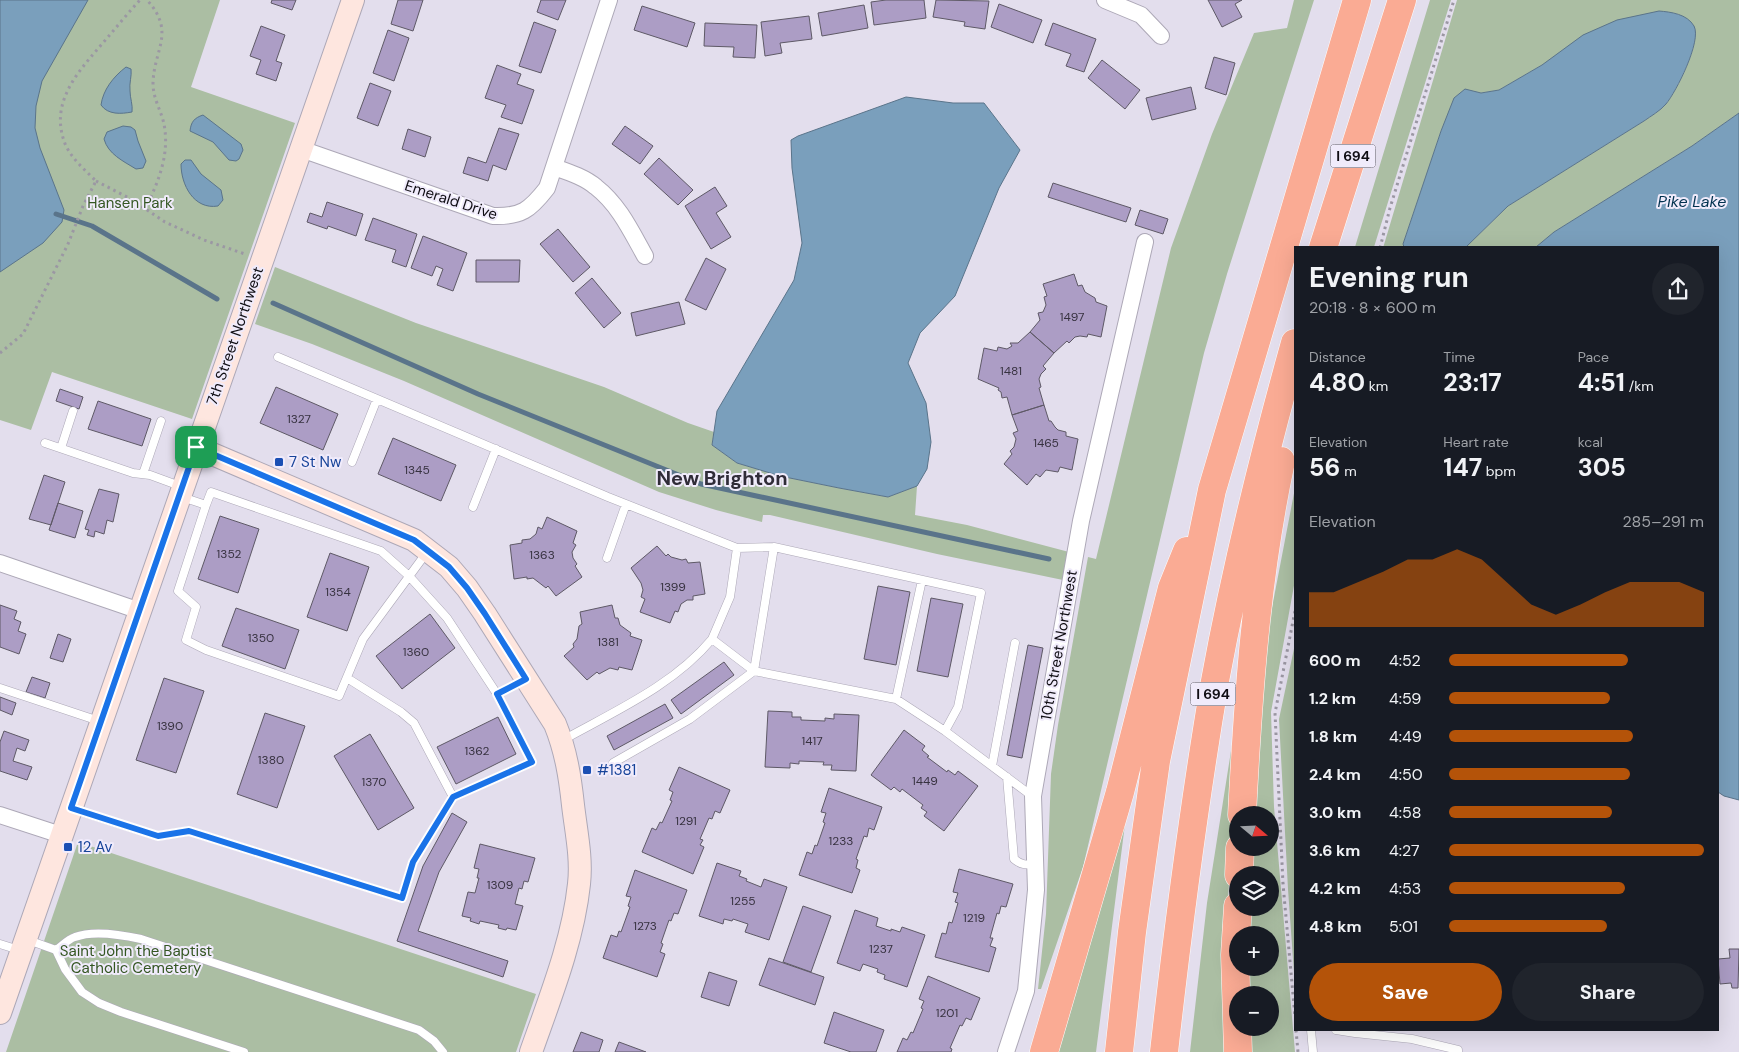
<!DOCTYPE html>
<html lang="en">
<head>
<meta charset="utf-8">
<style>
  body { margin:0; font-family:"DM Sans",sans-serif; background:#20242c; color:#f1f3f6; height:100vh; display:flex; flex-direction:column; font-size:19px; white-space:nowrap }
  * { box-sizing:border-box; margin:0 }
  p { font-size:16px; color:#9ea1a6 }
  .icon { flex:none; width:28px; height:28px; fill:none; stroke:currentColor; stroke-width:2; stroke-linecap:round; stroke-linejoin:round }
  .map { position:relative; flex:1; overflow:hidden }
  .details { position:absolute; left:1294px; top:246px; width:425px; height:785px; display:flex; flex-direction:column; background:#171b24; border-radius:0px; box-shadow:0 5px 20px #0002 }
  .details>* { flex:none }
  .needle { width:32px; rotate:109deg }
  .fabs { position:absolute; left:1229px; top:806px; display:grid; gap:10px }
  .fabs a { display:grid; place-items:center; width:50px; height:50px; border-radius:50%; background:#171b24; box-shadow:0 5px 20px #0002; font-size:25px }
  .pin { position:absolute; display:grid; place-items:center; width:42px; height:42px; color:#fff; margin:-21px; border-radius:10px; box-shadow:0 2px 8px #0006 }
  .round { display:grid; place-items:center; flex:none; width:52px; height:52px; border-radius:26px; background:#20242c }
  .overview { display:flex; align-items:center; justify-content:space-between; height:85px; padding:0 15px }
  h1 { font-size:28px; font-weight:700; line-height:38px }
  .metrics { display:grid; grid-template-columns:repeat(3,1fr); gap:8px; height:85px; padding:5px 15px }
  .metrics div { display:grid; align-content:center }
  .metrics b { font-size:25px; font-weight:700 }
  .metrics small { font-size:14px; font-weight:400 }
  .metrics p { font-size:14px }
  .chart { height:140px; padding:10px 15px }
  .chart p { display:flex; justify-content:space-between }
  .chart svg { width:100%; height:90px; margin-top:5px; fill:#b45309; opacity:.7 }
  .button { display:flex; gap:10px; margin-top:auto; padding:10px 15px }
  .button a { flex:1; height:58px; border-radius:30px; background:#b45309; color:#fff; font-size:20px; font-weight:700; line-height:58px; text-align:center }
  .button a+a { background:#20242c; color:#f1f3f6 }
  ul { padding:0 15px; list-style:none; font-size:16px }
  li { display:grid; grid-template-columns:80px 60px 1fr; align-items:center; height:38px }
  li i { height:12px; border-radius:6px; background:#b45309 }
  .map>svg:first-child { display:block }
  .green { fill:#abbea3 }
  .water { fill:#7a9fbc; stroke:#5a748a }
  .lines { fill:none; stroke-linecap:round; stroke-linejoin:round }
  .stream { stroke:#5a748a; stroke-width:5 }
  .building { fill:#ac9dc5; stroke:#5e5966 }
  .lane-casing { stroke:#ada8b7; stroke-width:9 }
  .street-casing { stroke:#ada8b7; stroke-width:18 }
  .secondary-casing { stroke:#ada8b7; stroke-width:24 }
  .highway-casing { stroke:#fff; stroke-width:29 }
  .path { stroke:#9b97a3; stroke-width:3; stroke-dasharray:2.5 4; stroke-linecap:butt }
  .lane { stroke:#fff; stroke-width:8 }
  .street { stroke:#fff; stroke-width:16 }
  .secondary { stroke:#fee6df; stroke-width:22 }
  .highway { stroke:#faab94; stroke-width:28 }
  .route-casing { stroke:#fff; stroke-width:10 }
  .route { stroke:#1a73e8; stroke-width:6 }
  .transit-dot { fill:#1a4fb4; stroke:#f0ebfb; stroke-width:2 }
  .labels { text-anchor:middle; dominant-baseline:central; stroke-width:4; stroke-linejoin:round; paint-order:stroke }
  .number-label { font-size:12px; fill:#373240 }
  .shield { fill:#f0ebfb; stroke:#535059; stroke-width:1 }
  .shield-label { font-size:14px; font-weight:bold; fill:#100e14 }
  .street-label { font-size:15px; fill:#100e14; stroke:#f0ebfb }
  .park-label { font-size:15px; fill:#345622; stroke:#f0ebfb }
  .transit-label { font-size:15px; fill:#164399; stroke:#f0ebfb; text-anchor:start }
  .water-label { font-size:16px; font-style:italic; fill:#02324f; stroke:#f0ebfb }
  .district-label { font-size:20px; font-weight:bold; fill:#302c38; stroke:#f0ebfb }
</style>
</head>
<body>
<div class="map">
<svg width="1739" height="1052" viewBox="0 0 1739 1052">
  <rect width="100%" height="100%" fill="#e3deed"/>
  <path class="green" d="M 0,0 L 220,0 L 191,87 L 295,123 L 192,419 L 52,372 L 31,430 L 0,420 Z
    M 1294,0 L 1314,0 L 1227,274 L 1204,353 L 1083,867 L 1041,989 L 1038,989 L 1046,914 L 1051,774 L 1058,725 L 1088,557 L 1096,559 L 1171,248 L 1212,134 L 1254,33 L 1287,28 Z
    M 1430,0 L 1451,0 L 1374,247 L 1355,247 Z
    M 1457,0 L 1739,0 L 1739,113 L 1692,146 L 1554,232 L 1536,247 L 1466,247 L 1508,206 L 1644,121 C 1651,116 1660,111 1666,104 C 1676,91 1703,41 1693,25 C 1689,18 1681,16 1674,13 L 1542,65 L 1499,90 L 1481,93 L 1465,90 L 1455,98 L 1441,131 L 1403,244 L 1404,247 L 1383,248 Z
    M 275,267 L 416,323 L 604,387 L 688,423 L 714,432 L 712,445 L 737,463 L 780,476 L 839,488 L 888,497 L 917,486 L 915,515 L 967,525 L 1069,552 L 1063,580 L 937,554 L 770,515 L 763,515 L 762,522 L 716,510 L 659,492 L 404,381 L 312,344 L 255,324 Z
    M 1295,488 L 1295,580 L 1271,712 L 1274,807 L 1295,1052 L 1251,1052 L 1249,1028 L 1270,1028 L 1270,995 L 1248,995 L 1248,968 L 1270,968 L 1270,935 L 1248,935 L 1249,908 L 1270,908 L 1270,875 L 1251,875 L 1253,848 L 1270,848 L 1270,815 L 1254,815 L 1260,722 L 1270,618 Z
    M 1295,644 L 1295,987 L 1288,889 L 1279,719 Z
    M 1234,732 L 1236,792 L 1228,898 L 1230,1052 L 1190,1052 L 1207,903 Z
    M 1125,824 L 1096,1052 L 1053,1052 Z
    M 78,842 L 536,994 L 516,1052 L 6,1052 Z"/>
  <path class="water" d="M 0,0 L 88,0 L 42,81 L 36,106 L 35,128 L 40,148 L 64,210 L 62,222 L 43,243 L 0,272 Z
    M 1659,11 C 1671,12 1687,14 1694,26 C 1702,41 1676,92 1666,104 C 1660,111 1651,116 1644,121 L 1508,206 L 1466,247 L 1404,247 L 1403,244 L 1441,131 L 1454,98 L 1465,89 L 1481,93 L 1499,90 L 1542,65 L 1583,35 L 1617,20 Z
    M 126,67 L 131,69 C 132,76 129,83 130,91 C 130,98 133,105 132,112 C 121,114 108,115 101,105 C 103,90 113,77 126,67 Z
    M 906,97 L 953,103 L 984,103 L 1020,150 L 999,188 L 955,296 L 920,333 L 908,363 L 926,403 L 931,442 L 927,469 L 917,486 L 888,497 L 839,488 L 780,476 L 737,463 L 712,445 L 717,411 L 794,280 L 802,243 L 792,168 L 791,140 L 798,136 Z
    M 1739,113 L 1739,800 L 1724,796 L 1718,792 L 1718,248 L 1536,247 L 1554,232 L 1692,146 Z
    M 203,115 L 241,144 L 243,150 L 239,159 L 236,161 L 229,160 L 213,142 L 190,131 C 191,122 194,118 203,115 Z
    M 123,126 L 131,127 L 135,130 L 138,141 L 146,161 L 143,168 L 136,169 C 123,161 108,154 104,139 L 107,132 Z
    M 185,160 L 191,160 L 201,174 L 221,190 L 223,200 L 218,206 C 194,210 181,185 181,164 Z"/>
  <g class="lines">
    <path class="stream" d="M 56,214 L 92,226 L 217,299
      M 273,303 L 478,394 L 701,484 L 1049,559"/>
  </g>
  <path class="building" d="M 272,0 L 296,0 L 292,10 L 271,3 Z
    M 398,0 L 423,0 L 413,31 L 391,24 Z
    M 541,0 L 566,0 L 558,20 L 537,12 Z
    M 886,0 L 924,0 L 926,18 L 874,25 L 871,2 Z
    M 936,0 L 989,1 L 985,29 L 964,26 L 965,22 L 933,17 Z
    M 1208,0 L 1242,0 L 1235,4 L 1242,17 L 1222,27 Z
    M 999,4 L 1042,20 L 1033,43 L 991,27 Z
    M 864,5 L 868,28 L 822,36 L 818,13 Z
    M 642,6 L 695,23 L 687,47 L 634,30 Z
    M 809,16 L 812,39 L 780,43 L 782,53 L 765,56 L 761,22 Z
    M 534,22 L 556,30 L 541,73 L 519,66 Z
    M 705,23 L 757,25 L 755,58 L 733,57 L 734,47 L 704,46 Z
    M 1053,23 L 1096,39 L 1084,72 L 1066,66 L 1071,54 L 1045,45 Z
    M 261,26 L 285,35 L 276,61 L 282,63 L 276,81 L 256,74 L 261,60 L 250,56 Z
    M 388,30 L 409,38 L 394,81 L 373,73 Z
    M 1214,57 L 1235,63 L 1226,95 L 1205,88 Z
    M 1102,60 L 1140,90 L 1125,109 L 1088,78 Z
    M 497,65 L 521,74 L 517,84 L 534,90 L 522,124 L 501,117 L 506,105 L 485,98 Z
    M 370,83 L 391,91 L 378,126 L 357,118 Z
    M 1191,87 L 1196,109 L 1152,120 L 1146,98 Z
    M 625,126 L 653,146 L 640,164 L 612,144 Z
    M 499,128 L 519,134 L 506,170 L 493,165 L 488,181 L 463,173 L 468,157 L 486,163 Z
    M 408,129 L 431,137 L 425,157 L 402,149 Z
    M 659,158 L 693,190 L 678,205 L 644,174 Z
    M 1053,183 L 1131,208 L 1126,222 L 1048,197 Z
    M 715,187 L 727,206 L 716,213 L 731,237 L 711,249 L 685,206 Z
    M 327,202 L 363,214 L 356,236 L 328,226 L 327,229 L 307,222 L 310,213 L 322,217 Z
    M 1140,210 L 1168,219 L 1163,234 L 1135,225 Z
    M 373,218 L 417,234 L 406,267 L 392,262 L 396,250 L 365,240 Z
    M 558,229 L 590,267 L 573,282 L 540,244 Z
    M 423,236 L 467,253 L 453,291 L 437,285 L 443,269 L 436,266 L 432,276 L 411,268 Z
    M 706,258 L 726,269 L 706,310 L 685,300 Z
    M 476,260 L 520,260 L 519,282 L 476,282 Z
    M 1074,274 L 1078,286 L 1082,285 L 1085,292 L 1095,298 L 1096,302 L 1107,306 L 1101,337 L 1088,334 L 1087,337 L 1080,336 L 1075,337 L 1069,343 L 1067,341 L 1054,353 L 1030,332 L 1040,320 L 1038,313 L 1043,312 L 1046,305 L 1044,297 L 1047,296 L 1043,284 Z
    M 592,278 L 621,313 L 604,328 L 575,293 Z
    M 679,302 L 685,324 L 636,336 L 631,313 Z
    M 1030,332 L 1054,353 L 1043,366 L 1046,369 L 1041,374 L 1039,379 L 1041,387 L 1039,388 L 1044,405 L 1012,415 L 1007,397 L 1002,398 L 1001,392 L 998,390 L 999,388 L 978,379 L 984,348 L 997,351 L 998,347 L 1007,349 L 1012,346 L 1010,343 L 1018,343 Z
    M 276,387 L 338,414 L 323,450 L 260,423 Z
    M 60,389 L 83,397 L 79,409 L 56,401 Z
    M 98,401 L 151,419 L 142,446 L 88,429 Z
    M 1044,405 L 1049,421 L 1051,421 L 1055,427 L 1058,430 L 1066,432 L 1066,436 L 1078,439 L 1072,470 L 1060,467 L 1058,472 L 1046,470 L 1040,477 L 1036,474 L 1027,485 L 1004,464 L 1012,454 L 1010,451 L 1014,447 L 1016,439 L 1013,433 L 1018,431 L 1012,415 Z
    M 393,438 L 456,465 L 441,501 L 378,474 Z
    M 44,475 L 65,482 L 51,525 L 29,519 Z
    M 99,489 L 119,494 L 113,522 L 107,520 L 104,534 L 95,531 L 94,537 L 87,535 L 89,530 L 85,529 Z
    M 58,503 L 83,511 L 75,538 L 49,530 Z
    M 220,516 L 259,529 L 238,593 L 198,579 Z
    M 547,517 L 577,531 L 573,543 L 576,545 L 572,552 L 573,558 L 577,564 L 575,566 L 582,577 L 556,596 L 548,586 L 546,588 L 533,578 L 527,579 L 527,577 L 514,579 L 510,545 L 522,543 L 522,540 L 530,539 L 536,534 L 538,527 L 542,529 Z
    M 657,546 L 666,556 L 668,554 L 671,557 L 682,560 L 686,559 L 688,563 L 700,562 L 705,594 L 693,596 L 693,600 L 687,600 L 681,604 L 678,612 L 675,611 L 670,623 L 640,612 L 645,599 L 641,597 L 643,590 L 641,583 L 631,568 Z
    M 330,553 L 369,567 L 347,631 L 307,617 Z
    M 878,586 L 910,592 L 896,665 L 864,659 Z
    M 931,598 L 963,604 L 948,677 L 917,671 Z
    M 0,605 L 17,611 L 14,619 L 21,622 L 18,631 L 26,634 L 19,654 L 0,647 Z
    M 612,605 L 615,618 L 618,618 L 620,625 L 631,633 L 630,636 L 642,640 L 632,670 L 619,667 L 618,670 L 610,668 L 599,674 L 597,672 L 587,680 L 564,656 L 574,647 L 573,644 L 577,639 L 579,626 L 582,624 L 580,612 Z
    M 236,608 L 299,630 L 285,669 L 222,646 Z
    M 430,614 L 455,648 L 402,689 L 376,656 Z
    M 58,634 L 71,639 L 63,662 L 50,658 Z
    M 1028,645 L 1043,648 L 1022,758 L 1007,755 Z
    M 724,662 L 734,675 L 681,714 L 671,700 Z
    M 32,677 L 50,683 L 45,698 L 26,692 Z
    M 164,678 L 204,691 L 176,773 L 136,760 Z
    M 0,697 L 16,703 L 12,715 L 0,710 Z
    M 665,704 L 673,718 L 614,750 L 607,736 Z
    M 768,711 L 792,712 L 792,717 L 801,717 L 801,720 L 825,721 L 825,718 L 834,719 L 834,714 L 859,715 L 856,771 L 831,770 L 832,765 L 823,765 L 824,762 L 799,761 L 799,764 L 790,763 L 790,768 L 765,767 Z
    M 265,713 L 305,726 L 277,808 L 237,794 Z
    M 498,717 L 516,754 L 456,784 L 437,747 Z
    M 904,730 L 925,746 L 922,750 L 929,756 L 927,757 L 947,772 L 948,770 L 955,775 L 958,771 L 978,786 L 944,831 L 924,816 L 927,812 L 921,808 L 923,805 L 902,789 L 900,792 L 894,787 L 891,790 L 871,775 Z
    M 4,731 L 29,740 L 25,751 L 17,748 L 13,761 L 32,767 L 27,780 L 0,771 L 0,742 Z
    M 370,734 L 414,808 L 378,830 L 334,756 Z
    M 679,767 L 730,790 L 720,813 L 715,811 L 712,819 L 709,818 L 700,839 L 703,840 L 700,845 L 704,847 L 693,874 L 642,852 L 652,828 L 656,830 L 660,822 L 662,823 L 672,801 L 670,800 L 673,792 L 669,790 Z
    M 829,788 L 882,807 L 874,830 L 869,828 L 867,837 L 864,836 L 856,859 L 858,860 L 856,868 L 860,870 L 852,893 L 799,875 L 807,852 L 812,854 L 815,845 L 817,846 L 825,823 L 823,822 L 826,813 L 821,812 Z
    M 452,813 L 467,822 L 439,872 L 418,931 L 508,961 L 503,977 L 397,941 L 423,866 Z
    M 480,844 L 535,858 L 528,882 L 524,881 L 522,889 L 519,888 L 515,904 L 523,906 L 516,930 L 507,928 L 506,930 L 498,928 L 499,925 L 480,921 L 479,924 L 470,921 L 471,918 L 462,916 L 468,892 L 475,893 L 479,878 L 477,878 L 479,869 L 474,868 Z
    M 717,863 L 741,871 L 739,876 L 747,879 L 746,881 L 761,887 L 764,879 L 787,887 L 769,940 L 745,932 L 748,924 L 733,919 L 732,921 L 724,919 L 723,924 L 699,916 Z
    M 959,869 L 1013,884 L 1006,907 L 1001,906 L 999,914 L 997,913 L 990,938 L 993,938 L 990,946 L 996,948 L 989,972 L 935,957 L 942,933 L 946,934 L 949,922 L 952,923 L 958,903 L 955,902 L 958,893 L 953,892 Z
    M 635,870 L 687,890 L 678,914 L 674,913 L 671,921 L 669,920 L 661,943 L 663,944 L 660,952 L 665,954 L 657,977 L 603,958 L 611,935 L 617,937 L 619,931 L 621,932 L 630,907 L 628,906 L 631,897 L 626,896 Z
    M 803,906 L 831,916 L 811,972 L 783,962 Z
    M 855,910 L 878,918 L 876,926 L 891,931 L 891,929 L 900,932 L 902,927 L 925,935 L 907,987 L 884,979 L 885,975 L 877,972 L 878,969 L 863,964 L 860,971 L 837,963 Z
    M 1729,949 L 1739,949 L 1738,988 L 1732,988 L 1731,983 L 1720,984 L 1718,959 L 1730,958 Z
    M 769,958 L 824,977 L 815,1005 L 759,985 Z
    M 709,972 L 737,981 L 729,1006 L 701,997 Z
    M 928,976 L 980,998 L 971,1020 L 966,1018 L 962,1026 L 960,1025 L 950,1048 L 952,1049 L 951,1052 L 897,1052 L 903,1038 L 907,1040 L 911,1032 L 913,1033 L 923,1009 L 921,1008 L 924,1001 L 919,999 Z
    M 834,1012 L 884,1030 L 876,1052 L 851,1052 L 824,1043 Z
    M 581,1032 L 603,1040 L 599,1052 L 573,1052 Z
    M 619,1042 L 646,1052 L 615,1052 Z"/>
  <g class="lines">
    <defs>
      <path id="lane" d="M 278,357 L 608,497 L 737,548 L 730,597 L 712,639
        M 45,443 L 133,473 L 150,475 L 180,486
        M 61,448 L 73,411
        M 352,462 L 377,399
        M 143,474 L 161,421
        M 182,497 L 206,505 L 178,591 L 196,607 L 186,640 L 206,650 L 339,696 L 363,639 L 427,552
        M 206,505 L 211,492 L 381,551 L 409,576 L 447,618 L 497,694 L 524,680
        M 473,507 L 496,449
        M 737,548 L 774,547 L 981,593 L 958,707 L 945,731
        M 607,558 L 626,504
        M 347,678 L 401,712 L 414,723 L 453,797
        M 0,688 L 99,721
        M 896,699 L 922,580
        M 563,740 C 615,711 674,685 712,639 L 754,671 L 896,699 L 945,731 L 1032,796
        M 613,763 L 690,719 L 754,671 L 774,547
        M 992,766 L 1015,643
        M 1007,777 L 1014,859 C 1021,865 1026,865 1035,864
        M 73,809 L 158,836 L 189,831 L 402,898 L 413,862 L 453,797 L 532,762 L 497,694
        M 28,940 L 56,950 L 65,969 L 82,992 L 99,1003 L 121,1012 L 244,1052
        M 0,944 L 19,950
        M 56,950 C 62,946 68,939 75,937 C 93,930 123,935 141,939 L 419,1030 L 434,1041 L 443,1052
        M 1311,1030 L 1313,1052
        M 1336,1030 L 1355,1033 L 1412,1039 L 1458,1050 L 1458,1052"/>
      <path id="street" d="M 1105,0 L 1141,15 L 1161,36
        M 301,149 L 493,216 C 521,217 530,210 547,188 L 609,0
        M 554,167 C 568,172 584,177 596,187 C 619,205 631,231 645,256
        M 0,563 L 140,611
        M 0,815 L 61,835
        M 1006,1052 L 1026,991 L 1036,890 L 1033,796 L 1081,521 L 1145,242"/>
      <path id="secondary" d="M 196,447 L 414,540 L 449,567 L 467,588 L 485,614 L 555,724 C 566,751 570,777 573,805 C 576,831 582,858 579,884 C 573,941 550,998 531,1052
        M 0,1013 L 353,0"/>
      <path id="highway" d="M 1323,248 L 1402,0
        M 1242,815 C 1248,697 1256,577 1281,461
        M 1239,875 L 1240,848
        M 1238,906 L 1235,955 L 1238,1052
        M 1044,1052 L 1120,792 L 1172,588 L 1187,551
        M 1119,1052 L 1132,932 L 1156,761 L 1212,490 L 1357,0
        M 1164,1052 C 1178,928 1194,804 1215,681 C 1236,567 1264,454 1295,343"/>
    </defs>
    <use href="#lane" class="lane-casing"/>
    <use href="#street" class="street-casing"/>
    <use href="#secondary" class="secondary-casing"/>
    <use href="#highway" class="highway-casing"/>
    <path class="path" d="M 96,181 L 129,198 L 165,222 L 204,240 L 245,254
      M 145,209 C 158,183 170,155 164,124 C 161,110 153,99 153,83 C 154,49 176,32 147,0
      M 1380,248 L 1390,208 L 1454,0
      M 0,353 L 23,334 L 68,244 L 83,206 L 96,181 C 85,170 73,160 66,146 C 48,104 77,73 102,44 C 115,29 127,14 140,0
      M 1295,611 L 1275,713 L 1283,884 L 1295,1017
      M 1296,1030 L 1298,1052"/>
    <use href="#lane" class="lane"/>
    <use href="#street" class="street"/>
    <use href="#secondary" class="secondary"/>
    <use href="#highway" class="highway"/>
  </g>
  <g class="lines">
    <defs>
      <path id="route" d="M 196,447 L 414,540 L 449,567 L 467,588 L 485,614 L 526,679 L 497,694 L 532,762 L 453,797 L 413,862 L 402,898 L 189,831 L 158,836 L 71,808 Z"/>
    </defs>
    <use href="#route" class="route-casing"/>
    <use href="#route" class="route"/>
  </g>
  <g class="transit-dot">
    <rect x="274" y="457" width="10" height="10" rx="2.5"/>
    <rect x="582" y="765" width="10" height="10" rx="2.5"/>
    <rect x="63" y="842" width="10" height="10" rx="2.5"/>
  </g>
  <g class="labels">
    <g class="number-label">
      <text x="1072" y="317">1497</text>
      <text x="1011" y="371">1481</text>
      <text x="299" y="419">1327</text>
      <text x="1046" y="443">1465</text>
      <text x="417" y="470">1345</text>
      <text x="229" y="554">1352</text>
      <text x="542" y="555">1363</text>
      <text x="673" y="587">1399</text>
      <text x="338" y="592">1354</text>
      <text x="261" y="638">1350</text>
      <text x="608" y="642">1381</text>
      <text x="416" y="652">1360</text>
      <text x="170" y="726">1390</text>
      <text x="812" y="741">1417</text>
      <text x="477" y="751">1362</text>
      <text x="271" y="760">1380</text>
      <text x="925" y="781">1449</text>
      <text x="374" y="782">1370</text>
      <text x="686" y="821">1291</text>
      <text x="841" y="841">1233</text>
      <text x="500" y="885">1309</text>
      <text x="743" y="901">1255</text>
      <text x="974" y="918">1219</text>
      <text x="645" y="926">1273</text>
      <text x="881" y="949">1237</text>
      <text x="947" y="1013">1201</text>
    </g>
    <g class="shield">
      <rect x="1330.5" y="144.5" width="45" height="23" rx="4"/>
      <rect x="1190.5" y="682.5" width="45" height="23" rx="4"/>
    </g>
    <g class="shield-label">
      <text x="1353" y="156">I 694</text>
      <text x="1213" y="694">I 694</text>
    </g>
    <g class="street-label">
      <text transform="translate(451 200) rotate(18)">Emerald Drive</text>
      <text transform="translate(235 336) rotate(-71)">7th Street Northwest</text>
      <text transform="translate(1059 645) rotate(-80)">10th Street Northwest</text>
    </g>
    <g class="park-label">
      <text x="130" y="203">Hansen Park</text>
      <text x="136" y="951">Saint John the Baptist<tspan x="136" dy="17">Catholic Cemetery</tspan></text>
    </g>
    <g class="transit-label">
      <text x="289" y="462">7 St Nw</text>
      <text x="597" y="770">#1381</text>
      <text x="78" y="847">12 Av</text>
    </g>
    <g class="water-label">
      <text x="1692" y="201">Pike Lake</text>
    </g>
    <g class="district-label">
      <text x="722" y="478">New Brighton</text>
    </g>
  </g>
</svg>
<div class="fabs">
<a><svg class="needle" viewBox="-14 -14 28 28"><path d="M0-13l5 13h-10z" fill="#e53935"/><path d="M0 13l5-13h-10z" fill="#9ea1a6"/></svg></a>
<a><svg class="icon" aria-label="layers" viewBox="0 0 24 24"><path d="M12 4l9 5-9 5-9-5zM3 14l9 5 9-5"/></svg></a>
<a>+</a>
<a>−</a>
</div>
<div class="pin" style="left:196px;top:447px;background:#1e9e55"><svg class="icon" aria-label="arrive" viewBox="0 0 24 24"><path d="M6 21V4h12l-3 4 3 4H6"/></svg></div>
<section class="details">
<div class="overview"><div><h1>Evening run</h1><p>20:18 · 8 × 600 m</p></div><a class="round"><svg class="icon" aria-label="share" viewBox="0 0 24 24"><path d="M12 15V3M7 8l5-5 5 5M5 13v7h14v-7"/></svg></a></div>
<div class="metrics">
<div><p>Distance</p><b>4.80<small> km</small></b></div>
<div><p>Time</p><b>23:17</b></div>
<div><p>Pace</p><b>4:51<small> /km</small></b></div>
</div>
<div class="metrics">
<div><p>Elevation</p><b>56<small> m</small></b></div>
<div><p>Heart rate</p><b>147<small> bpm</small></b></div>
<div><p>kcal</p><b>305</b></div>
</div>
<div class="chart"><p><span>Elevation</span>285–291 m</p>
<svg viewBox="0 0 160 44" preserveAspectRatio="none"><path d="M0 44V27L10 27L20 22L30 17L40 11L50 11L60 6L70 11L80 22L90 33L100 38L110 33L120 27L130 22L140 22L150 22L160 27V44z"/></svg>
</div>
<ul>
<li><b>600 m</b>4:52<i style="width:70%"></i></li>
<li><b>1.2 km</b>4:59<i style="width:63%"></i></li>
<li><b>1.8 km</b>4:49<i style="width:72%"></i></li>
<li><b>2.4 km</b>4:50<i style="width:71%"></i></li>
<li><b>3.0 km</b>4:58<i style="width:64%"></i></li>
<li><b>3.6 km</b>4:27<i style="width:100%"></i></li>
<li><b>4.2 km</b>4:53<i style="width:69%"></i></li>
<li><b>4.8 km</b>5:01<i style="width:62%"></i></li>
</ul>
<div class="button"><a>Save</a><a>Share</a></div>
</section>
</div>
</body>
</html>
